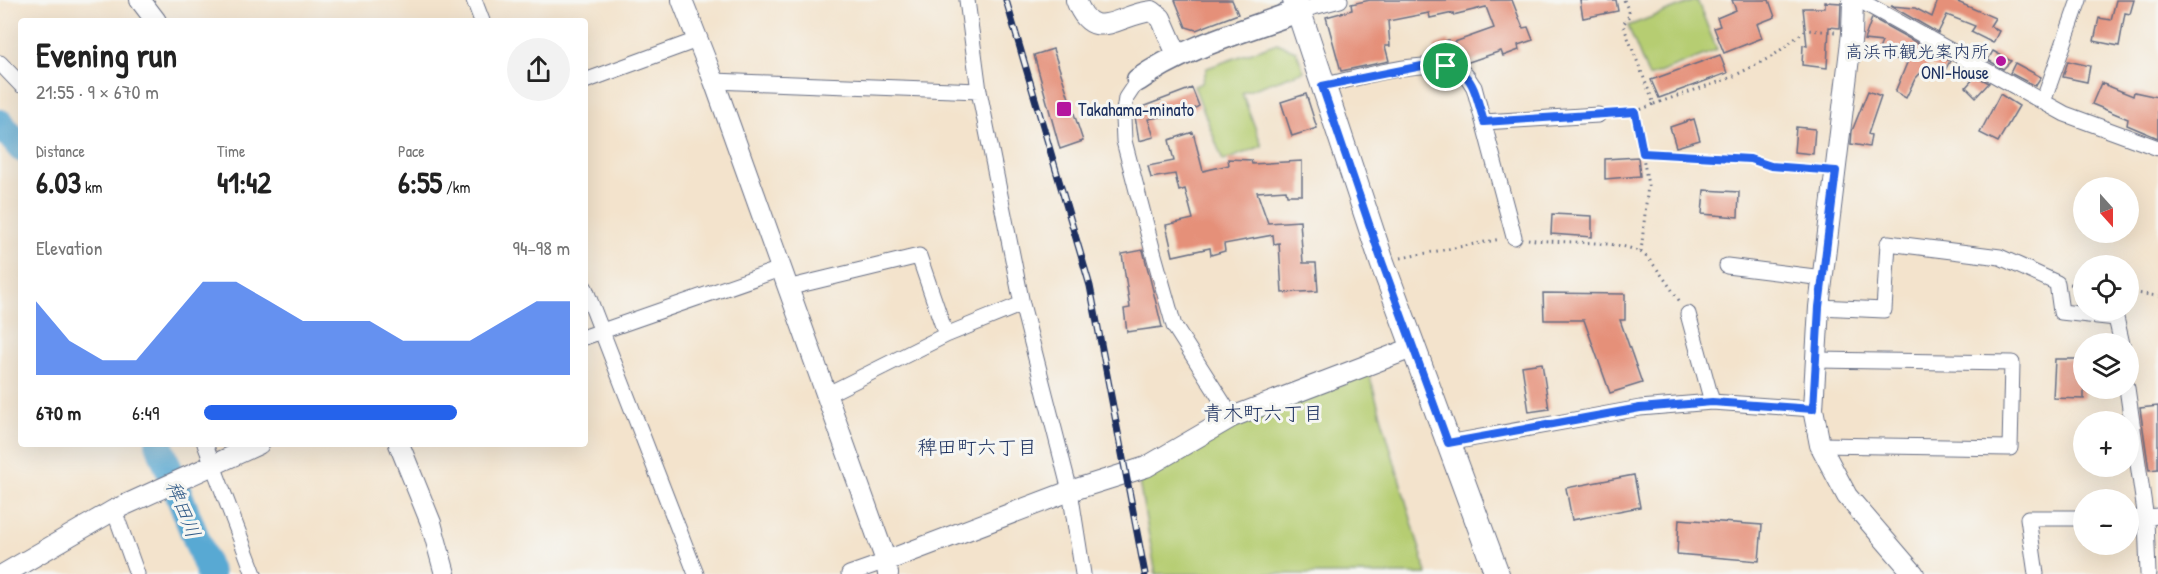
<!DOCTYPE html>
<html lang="en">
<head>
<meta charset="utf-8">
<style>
  body { margin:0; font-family:"Patrick Hand","Klee One",sans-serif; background:#f2f2f2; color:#222; height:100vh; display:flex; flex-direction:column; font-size:22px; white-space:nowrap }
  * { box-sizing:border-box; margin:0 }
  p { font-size:20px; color:#767676 }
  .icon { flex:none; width:33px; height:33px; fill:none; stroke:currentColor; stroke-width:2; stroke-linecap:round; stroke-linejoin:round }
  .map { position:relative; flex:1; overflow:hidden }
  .details { position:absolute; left:18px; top:18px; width:570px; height:429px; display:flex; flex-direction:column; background:#fff; border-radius:6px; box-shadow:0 6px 24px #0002 }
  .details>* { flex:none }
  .needle { width:39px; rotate:159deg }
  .buttons { position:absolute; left:2073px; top:177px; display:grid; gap:12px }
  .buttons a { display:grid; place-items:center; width:66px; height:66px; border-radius:50%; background:#fff; box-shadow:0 6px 24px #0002; font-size:30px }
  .pin { position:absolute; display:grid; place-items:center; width:51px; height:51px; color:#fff; margin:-26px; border:3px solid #fff; border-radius:50%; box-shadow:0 2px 6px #0007 }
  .round { display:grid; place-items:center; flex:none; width:63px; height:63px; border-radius:32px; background:#f2f2f2 }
  .headline { display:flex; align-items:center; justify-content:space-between; height:102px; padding:0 18px }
  h1 { font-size:33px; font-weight:800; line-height:45px }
  .figures { display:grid; grid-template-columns:repeat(3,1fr); gap:9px; height:102px; padding:6px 18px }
  .figures div { display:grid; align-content:center }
  .figures b { font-size:30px; font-weight:800 }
  .figures small { font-size:16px; font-weight:400 }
  .figures p { font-size:16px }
  .chart { height:168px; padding:12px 18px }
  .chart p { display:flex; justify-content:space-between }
  .chart svg { width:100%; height:108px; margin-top:6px; fill:#2563eb; opacity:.7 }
  ul { padding:0 18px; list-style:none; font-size:20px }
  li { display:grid; grid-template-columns:96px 72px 1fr; align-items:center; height:45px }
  li i { height:15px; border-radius:8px; background:#2563eb }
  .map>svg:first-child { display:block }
  .green { fill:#b6cd72; stroke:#687e68; stroke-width:1.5 }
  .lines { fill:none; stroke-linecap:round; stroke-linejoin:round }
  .river { stroke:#58a9d3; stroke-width:28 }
  .building { fill:#e59079 }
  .minor-casing { stroke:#676e84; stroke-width:17 }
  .tertiary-casing { stroke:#676e84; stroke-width:22 }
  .secondary-casing { stroke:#676e84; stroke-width:25 }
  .primary-casing { stroke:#676e84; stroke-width:26 }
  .path { stroke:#676e84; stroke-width:3; stroke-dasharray:1.5 4.5; stroke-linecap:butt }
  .minor { stroke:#fff; stroke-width:15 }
  .tertiary { stroke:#fff; stroke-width:20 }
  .secondary { stroke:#fff; stroke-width:22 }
  .primary { stroke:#fff; stroke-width:24 }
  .rail-casing { stroke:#1b2f5e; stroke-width:7 }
  .rail { stroke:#f6f6f2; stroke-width:4.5; stroke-dasharray:14; stroke-linecap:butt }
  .route-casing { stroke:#fff; stroke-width:12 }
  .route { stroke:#2563eb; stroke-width:8 }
  .poi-dot { fill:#b5179e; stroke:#f6f6f2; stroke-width:2 }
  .labels { text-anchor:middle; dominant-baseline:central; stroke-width:6; stroke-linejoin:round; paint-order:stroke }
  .poi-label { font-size:18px; fill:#1b2f5e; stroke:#f6f6f2; text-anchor:end }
  .neighbourhood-label { font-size:20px; fill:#1b2f5e; stroke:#f6f6f2 }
  .water-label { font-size:20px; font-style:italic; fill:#305a87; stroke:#f6f6f2 }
</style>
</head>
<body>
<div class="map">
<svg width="2158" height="574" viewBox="0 0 2158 574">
  <rect width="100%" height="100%" fill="#f6f6f2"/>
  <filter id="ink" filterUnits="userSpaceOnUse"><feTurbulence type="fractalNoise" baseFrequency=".0167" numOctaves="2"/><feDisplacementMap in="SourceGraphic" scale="12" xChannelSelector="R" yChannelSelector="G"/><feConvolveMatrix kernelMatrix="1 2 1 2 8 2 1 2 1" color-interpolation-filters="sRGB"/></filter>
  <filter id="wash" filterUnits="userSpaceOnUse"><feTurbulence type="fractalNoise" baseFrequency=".008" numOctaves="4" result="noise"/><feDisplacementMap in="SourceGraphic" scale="24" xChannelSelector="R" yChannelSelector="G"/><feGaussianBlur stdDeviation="1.35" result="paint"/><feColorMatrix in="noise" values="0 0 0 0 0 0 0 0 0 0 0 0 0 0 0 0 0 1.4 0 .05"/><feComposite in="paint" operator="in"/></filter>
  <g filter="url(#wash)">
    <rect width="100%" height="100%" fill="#f3e3cc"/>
    <path class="green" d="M 1697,0 L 1717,50 L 1649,77 L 1628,26 Z
      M 1277,43 L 1296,51 L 1304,71 L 1242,93 L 1262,146 L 1223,161 L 1194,86 L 1202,83 L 1207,68 Z
      M 1369,374 L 1427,574 L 1156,574 L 1139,482 L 1230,428 Z"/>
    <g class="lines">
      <path class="river" d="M 0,123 L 21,148
        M 159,444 L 210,574"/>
    </g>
    <g id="blocks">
      <path class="building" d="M 1175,0 L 1232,0 L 1238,14 L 1196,30 L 1186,27 Z
        M 1370,0 L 1512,0 L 1523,28 L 1528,27 L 1533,40 L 1518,45 L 1519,50 L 1503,56 L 1501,51 L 1466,63 L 1459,59 L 1438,56 L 1434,46 L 1448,40 L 1449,44 L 1494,28 L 1486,7 L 1453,15 L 1453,13 L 1430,18 L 1429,13 L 1388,21 L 1390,46 L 1385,46 L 1389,61 L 1341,71 L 1326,17 L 1352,10 L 1351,4 Z
        M 1580,0 L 1616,0 L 1618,11 L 1583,18 Z
        M 1732,0 L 1769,0 L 1775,17 L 1757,24 L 1762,38 L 1724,53 L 1714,28 L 1720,26 L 1717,18 L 1736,10 Z
        M 1938,0 L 1953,0 L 1995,18 L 1990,26 L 1999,31 L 1993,43 L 1971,32 L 1975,26 L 1947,15 L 1938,33 L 1891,6 L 1915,8 L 1932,17 Z
        M 2116,0 L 2134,0 L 2130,14 L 2125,13 L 2119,46 L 2094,41 L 2099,18 L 2111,20 Z
        M 1825,2 L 1841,3 L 1840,28 L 1829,27 L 1827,68 L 1802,65 L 1803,45 L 1807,46 L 1803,8 L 1825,8 Z
        M 1872,18 L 1950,61 L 1944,72 L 1929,64 L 1915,79 L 1906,98 L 1895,92 L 1907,63 L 1878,52 L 1882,42 L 1864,40 Z
        M 1053,49 L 1083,141 L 1060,149 L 1034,55 Z
        M 1993,51 L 2011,61 L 2003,69 L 1988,60 Z
        M 1720,55 L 1727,73 L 1659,98 L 1651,80 Z
        M 2068,61 L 2090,66 L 2087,82 L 2063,77 Z
        M 2015,63 L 2041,77 L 2035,86 L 2010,73 Z
        M 1976,76 L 1989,83 L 1976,97 L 1966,87 Z
        M 2101,83 L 2133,96 L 2134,92 L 2158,97 L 2158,138 L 2127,125 L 2128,119 L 2092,104 Z
        M 1192,88 L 1199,106 L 1189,112 L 1148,119 L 1154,137 L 1139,141 L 1134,110 Z
        M 1868,91 L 1881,96 L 1868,134 L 1871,135 L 1869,147 L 1851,144 L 1852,131 Z
        M 1306,94 L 1317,128 L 1292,136 L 1281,102 Z
        M 2000,94 L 2019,106 L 1998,142 L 1980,133 Z
        M 1694,119 L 1700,140 L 1676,147 L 1670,127 Z
        M 1796,127 L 1815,129 L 1813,154 L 1794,152 Z
        M 1193,132 L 1203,171 L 1229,165 L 1228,159 L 1251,160 L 1252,164 L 1302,161 L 1302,195 L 1287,195 L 1286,190 L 1257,192 L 1268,223 L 1300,221 L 1303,263 L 1316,263 L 1318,291 L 1282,293 L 1279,243 L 1274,244 L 1273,235 L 1224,244 L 1225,251 L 1211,255 L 1210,248 L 1173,256 L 1166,225 L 1193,219 L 1185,189 L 1179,191 L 1175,174 L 1151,178 L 1148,166 L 1174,161 L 1169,140 Z
        M 1638,157 L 1640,176 L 1605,179 L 1605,159 Z
        M 1704,190 L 1739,192 L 1738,217 L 1702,214 Z
        M 1552,214 L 1592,216 L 1592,237 L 1551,234 Z
        M 1143,250 L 1162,327 L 1127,332 L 1124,309 L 1130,308 L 1122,254 Z
        M 1543,293 L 1625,294 L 1625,320 L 1620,320 L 1642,383 L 1610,393 L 1584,320 L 1544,320 Z
        M 2055,359 L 2084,359 L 2084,399 L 2053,398 Z
        M 1542,363 L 1549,409 L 1529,412 L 1522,366 Z
        M 2158,406 L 2158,469 L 2149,470 L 2140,408 Z
        M 1634,475 L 1640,507 L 1572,520 L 1566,488 Z
        M 1679,519 L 1762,525 L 1759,561 L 1677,554 Z"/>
    </g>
  </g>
  <g filter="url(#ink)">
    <use href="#blocks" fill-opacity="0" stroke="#676e84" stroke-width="1.5"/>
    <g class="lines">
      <defs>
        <path id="minor" d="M 474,0 L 482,21
          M 967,0 L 979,91 L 1022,304 L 1070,491 L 1083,574
          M 1859,0 L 2065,114 L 2158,148
          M 1298,11 L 1340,0
          M 0,63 L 21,85
          M 1138,80 L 1126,98 L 1123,118 L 1124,141 L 1152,248 L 1174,326 L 1232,417
          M 585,81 L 697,40
          M 714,81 L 979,91
          M 1322,86 C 1355,79 1433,54 1462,72 C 1467,74 1470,82 1474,87 L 1514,237
          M 2043,102 L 2079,0
          M 1484,122 L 1598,115
          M 1727,266 L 1823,278
          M 585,288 L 696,574
          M 787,288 L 919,256 L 946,335
          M 1819,307 L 1884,310 L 1888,243 L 2000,257 L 2057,283 L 2061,312 L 2116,318 L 2122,344
          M 1688,314 L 1712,402
          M 585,337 L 780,269
          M 1816,360 L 2012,363 L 2010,448 L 1820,445
          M 2127,388 L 2146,519 L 2148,574
          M 826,395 L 946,335 L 1022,304
          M 1448,443 L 1640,408 L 1712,402 L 1813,409
          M 205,444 L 254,574
          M 114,510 L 137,574
          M 2128,519 L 2158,516
          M 849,574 L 886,561
          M 2036,574 L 2028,518 L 2084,518"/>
        <path id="tertiary" d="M 140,0 L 156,21
          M 682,0 L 714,81 L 886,561 L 888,574
          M 1076,0 C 1093,46 1118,14 1152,11 L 1161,18 L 1178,57
          M 1853,0 L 1852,33 L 1819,307 L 1813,409 L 1820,445 L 1847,496 L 1914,574
          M 399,444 L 431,523 L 445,574
          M 886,561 L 1070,491 L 1146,467 L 1232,417 L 1412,348
          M 4,574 L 114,510 L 259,444"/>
        <path id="secondary" d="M 1138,80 C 1184,47 1245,31 1298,11"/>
        <path id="primary" d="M 1295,0 L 1382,262 L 1497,574"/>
      </defs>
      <use href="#minor" class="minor-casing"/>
      <use href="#tertiary" class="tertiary-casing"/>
      <use href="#secondary" class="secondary-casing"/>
      <use href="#primary" class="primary-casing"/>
      <path class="path" d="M 1624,0 L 1630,14 L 1623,25 L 1654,104 L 1635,112
        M 1654,104 L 1730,78 L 1773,56 L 1806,30 L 1836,32
        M 1613,113 L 1635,112 L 1648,185 L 1641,252
        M 1643,153 L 1750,159 L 1771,166 L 1820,170
        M 1528,239 C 1558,244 1615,239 1640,252 C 1652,258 1672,291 1681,303
        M 1401,258 L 1501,239
        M 2070,284 L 2084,286
        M 2128,292 L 2158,296"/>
      <use href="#minor" class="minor"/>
      <use href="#tertiary" class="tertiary"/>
      <use href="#secondary" class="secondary"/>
      <use href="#primary" class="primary"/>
      <defs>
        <path id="rail" d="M 1006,0 L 1090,286 L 1145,574"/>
      </defs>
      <use href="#rail" class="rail-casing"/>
      <use href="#rail" class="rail"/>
    </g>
  </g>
  <g class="lines" filter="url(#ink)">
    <defs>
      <path id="route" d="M 1422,66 C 1472,66 1471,78 1484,122 L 1635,112 L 1643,153 L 1750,159 L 1771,166 L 1836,171 L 1819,307 L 1813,409 L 1712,402 L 1640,408 L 1448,443 L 1382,262 L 1322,86 Z"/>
    </defs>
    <use href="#route" class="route-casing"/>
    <use href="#route" class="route"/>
  </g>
  <g class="poi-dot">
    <circle cx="2001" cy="61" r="6"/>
    <rect x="1056" y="101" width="16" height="16" rx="3"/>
  </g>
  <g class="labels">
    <g class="poi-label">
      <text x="1989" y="51">高浜市観光案内所<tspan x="1989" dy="21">ONI-House</tspan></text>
      <text x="1078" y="109" text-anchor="start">Takahama-minato</text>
    </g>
    <g class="neighbourhood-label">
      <text x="1263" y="412">青木町六丁目</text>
      <text x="977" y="446">稗田町六丁目</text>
    </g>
    <g class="water-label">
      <text transform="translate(184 509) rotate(68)">稗田川</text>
    </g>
  </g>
</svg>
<div class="buttons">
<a><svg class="needle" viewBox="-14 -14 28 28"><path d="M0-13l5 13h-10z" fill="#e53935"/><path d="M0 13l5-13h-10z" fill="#767676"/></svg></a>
<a><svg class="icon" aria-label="locate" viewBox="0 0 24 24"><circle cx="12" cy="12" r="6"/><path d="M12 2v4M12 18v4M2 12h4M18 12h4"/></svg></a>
<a><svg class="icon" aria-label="layers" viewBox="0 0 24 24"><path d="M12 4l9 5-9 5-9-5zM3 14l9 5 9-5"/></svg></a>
<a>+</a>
<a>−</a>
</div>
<div class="pin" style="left:1446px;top:66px;background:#1e9e55"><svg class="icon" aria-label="arrive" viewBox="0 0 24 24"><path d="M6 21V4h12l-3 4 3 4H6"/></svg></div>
<section class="details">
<div class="headline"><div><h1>Evening run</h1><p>21:55 · 9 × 670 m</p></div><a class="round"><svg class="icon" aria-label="share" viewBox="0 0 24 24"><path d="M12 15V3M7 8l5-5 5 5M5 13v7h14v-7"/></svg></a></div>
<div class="figures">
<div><p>Distance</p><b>6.03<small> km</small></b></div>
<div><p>Time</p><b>41:42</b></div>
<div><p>Pace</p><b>6:55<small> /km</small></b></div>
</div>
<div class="chart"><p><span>Elevation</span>94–98 m</p>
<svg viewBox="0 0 160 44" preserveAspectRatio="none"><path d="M0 44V14L10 30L20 38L30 38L40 22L50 6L60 6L70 14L80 22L90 22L100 22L110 30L120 30L130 30L140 22L150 14L160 14V44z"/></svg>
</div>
<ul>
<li><b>670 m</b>6:49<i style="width:69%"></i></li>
</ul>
</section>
</div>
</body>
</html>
